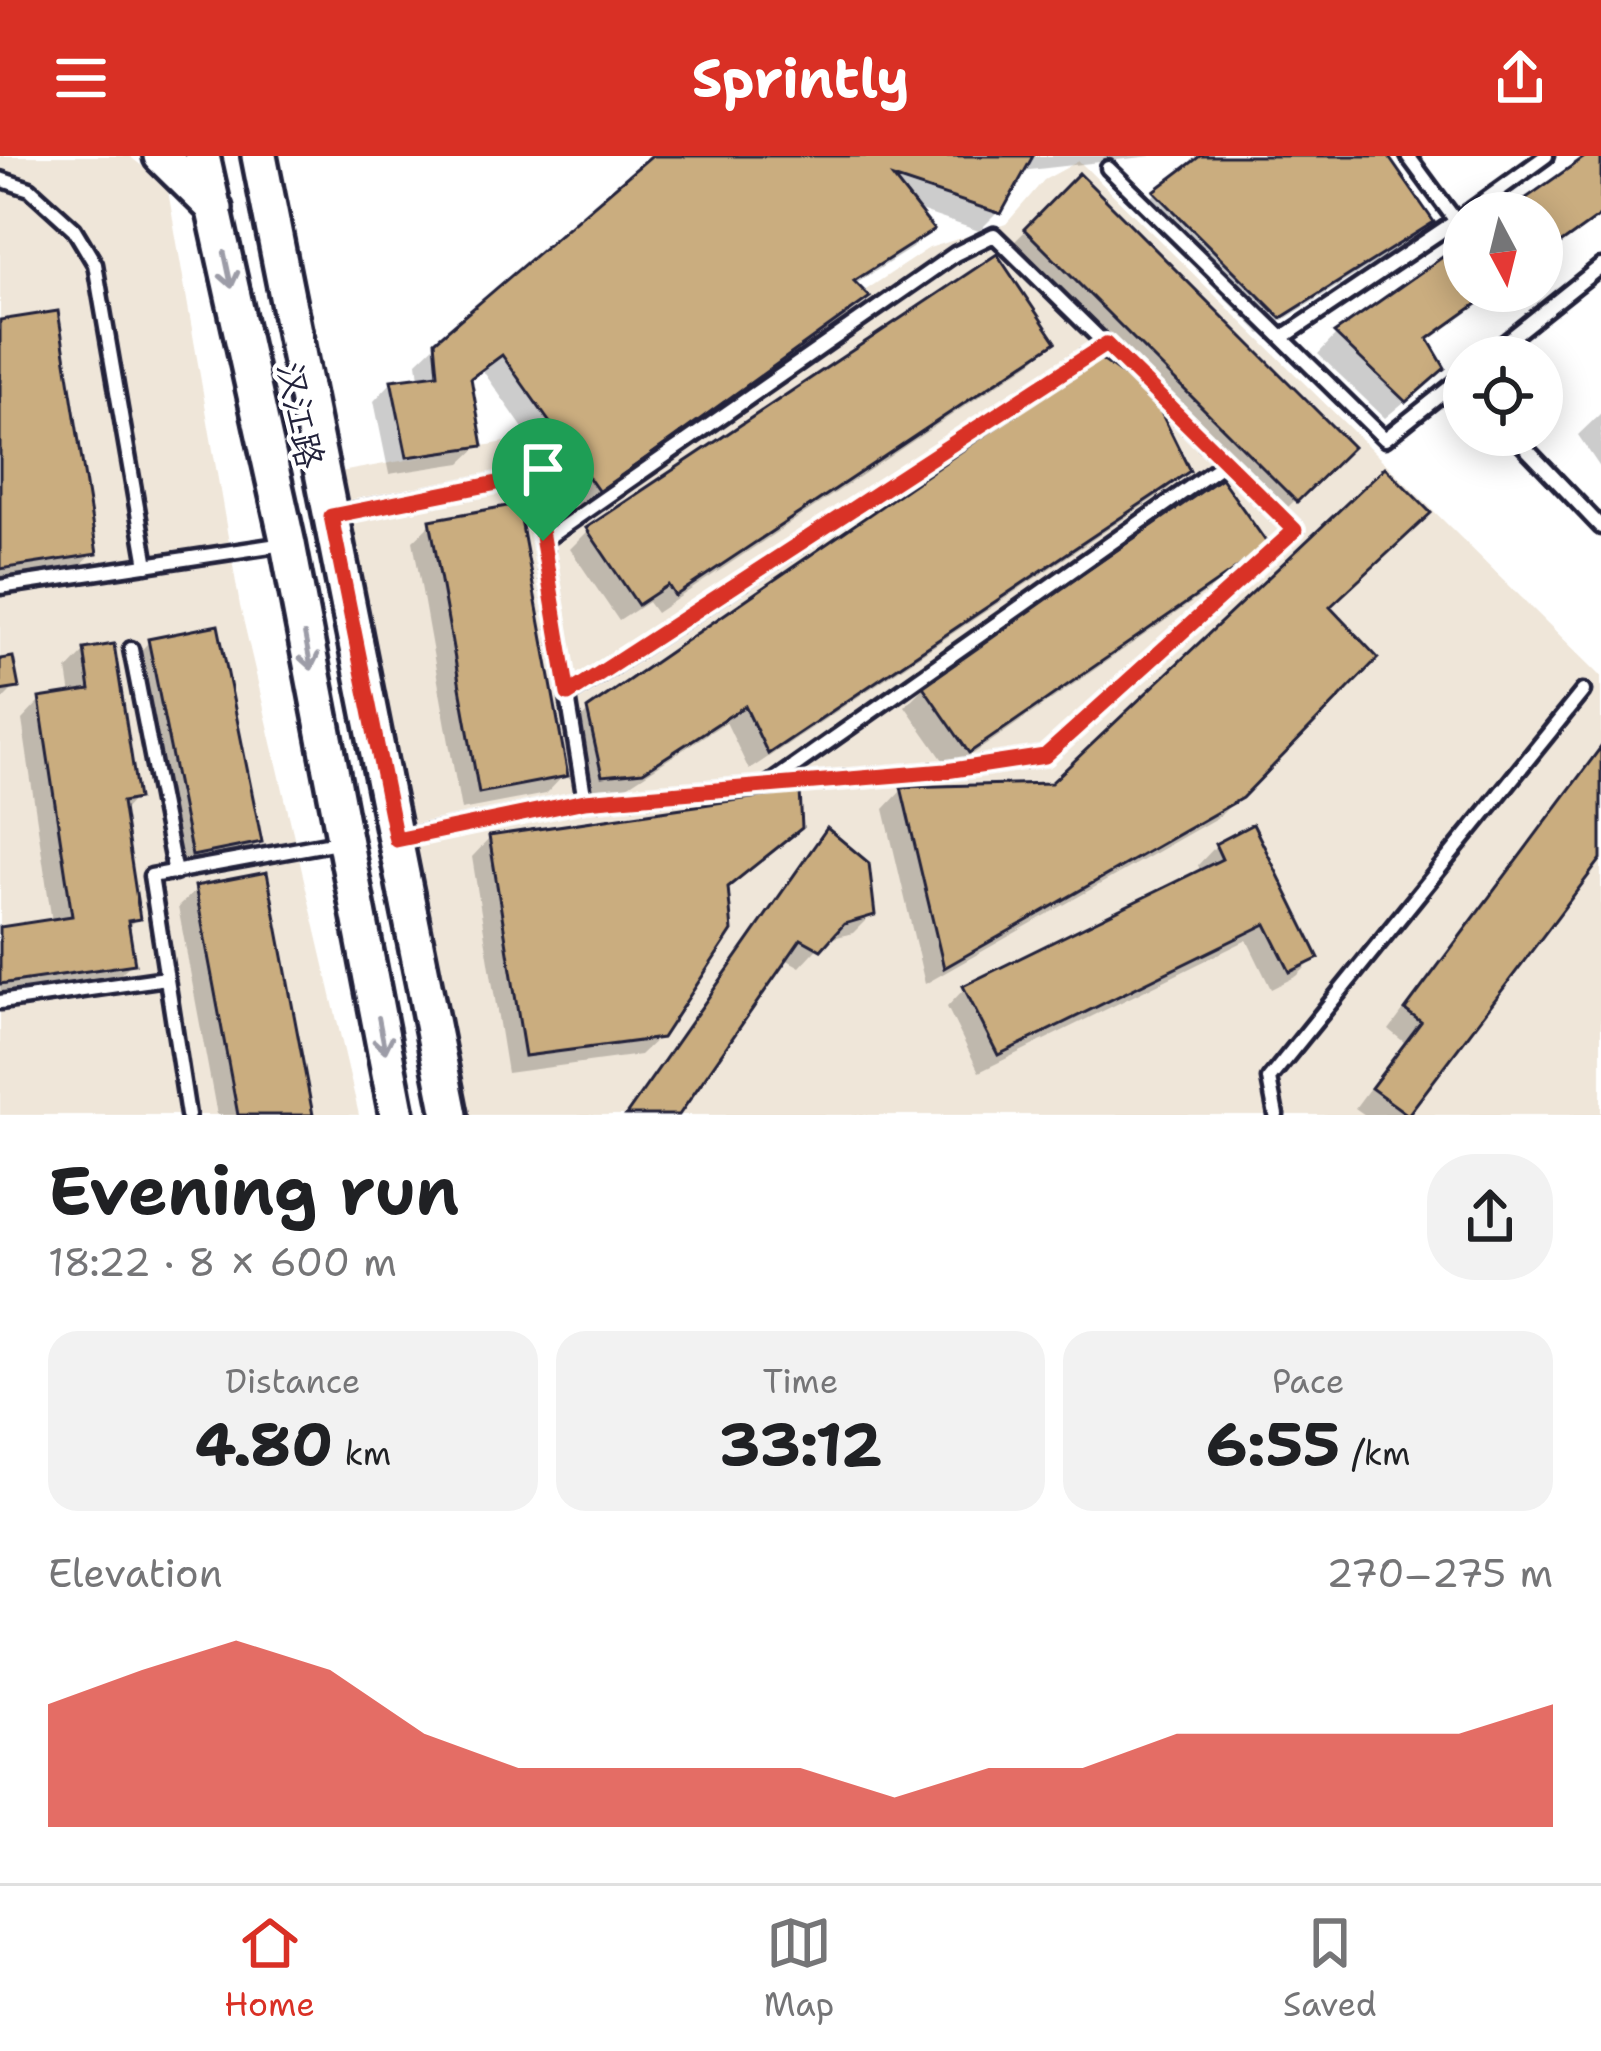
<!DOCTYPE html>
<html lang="en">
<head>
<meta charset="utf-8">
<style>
  body { margin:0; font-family:"Shantell Sans","LXGW WenKai TC",sans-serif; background:#f2f2f2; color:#202124; height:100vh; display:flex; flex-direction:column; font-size:45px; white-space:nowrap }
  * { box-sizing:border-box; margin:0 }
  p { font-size:39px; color:#757577 }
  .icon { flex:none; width:66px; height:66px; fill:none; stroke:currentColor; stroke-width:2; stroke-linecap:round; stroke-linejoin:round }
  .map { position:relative; height:959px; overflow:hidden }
  .drawer { display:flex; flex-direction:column; background:#fff; flex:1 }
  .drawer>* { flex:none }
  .needle { width:78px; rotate:173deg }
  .tools { position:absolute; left:1443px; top:36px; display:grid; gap:24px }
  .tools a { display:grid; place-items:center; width:120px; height:120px; border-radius:50%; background:#fff; box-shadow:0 6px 30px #0003; font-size:60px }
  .pin { position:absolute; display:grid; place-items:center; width:102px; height:102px; color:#fff; margin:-123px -51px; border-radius:50% 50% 50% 0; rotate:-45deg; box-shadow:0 0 12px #0007 }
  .pin .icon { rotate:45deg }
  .round { display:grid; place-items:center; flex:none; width:126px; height:126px; border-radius:48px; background:#f2f2f2 }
  .head { display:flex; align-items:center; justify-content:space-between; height:204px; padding:0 48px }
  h1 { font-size:66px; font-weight:700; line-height:90px }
  .figures { display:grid; grid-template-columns:repeat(3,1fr); gap:18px; height:204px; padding:12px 48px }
  .figures div { display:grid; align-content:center; border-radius:30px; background:#f2f2f2; text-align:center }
  .figures b { font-size:60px; font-weight:700 }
  .figures small { font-size:33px; font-weight:400 }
  .figures p { font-size:33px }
  .chart { height:336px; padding:24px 48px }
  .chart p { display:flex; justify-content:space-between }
  .chart svg { width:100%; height:216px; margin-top:12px; fill:#d93025; opacity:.7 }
  header { display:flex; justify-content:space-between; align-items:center; height:156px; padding:0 48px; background:#d93025; color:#fff; font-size:54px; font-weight:700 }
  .tabs { display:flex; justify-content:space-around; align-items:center; height:168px; border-top:3px solid #e0e0e0; background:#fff; font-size:33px; color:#757577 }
  .tabs a { display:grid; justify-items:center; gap:6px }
  .tabs .current { color:#d93025 }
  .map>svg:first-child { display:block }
  .built { fill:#efe6d9 }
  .shadow { fill:#0003 }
  .building { fill:#caad7f; stroke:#22223b; stroke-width:3 }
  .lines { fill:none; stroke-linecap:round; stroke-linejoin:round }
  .service-casing { stroke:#22223b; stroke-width:21 }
  .secondary-casing { stroke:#22223b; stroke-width:42 }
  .service { stroke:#fff; stroke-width:12 }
  .secondary { stroke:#fff; stroke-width:33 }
  .oneway { stroke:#9c9ca7 }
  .route-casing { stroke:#fff; stroke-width:24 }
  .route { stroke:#d93025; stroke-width:15 }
  .labels { text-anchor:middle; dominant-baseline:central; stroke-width:9; stroke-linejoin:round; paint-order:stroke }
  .street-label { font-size:36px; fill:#22223b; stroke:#fff }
</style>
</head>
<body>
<header><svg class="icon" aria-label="menu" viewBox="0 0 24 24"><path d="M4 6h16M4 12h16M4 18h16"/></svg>Sprintly<svg class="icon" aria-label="share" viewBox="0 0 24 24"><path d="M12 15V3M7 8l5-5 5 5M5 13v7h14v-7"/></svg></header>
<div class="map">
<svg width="1601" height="959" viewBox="0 0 1601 959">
  <rect width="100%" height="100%" fill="#fff"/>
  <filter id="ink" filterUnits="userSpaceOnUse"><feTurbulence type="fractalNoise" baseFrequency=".00833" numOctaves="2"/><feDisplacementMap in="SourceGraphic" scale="24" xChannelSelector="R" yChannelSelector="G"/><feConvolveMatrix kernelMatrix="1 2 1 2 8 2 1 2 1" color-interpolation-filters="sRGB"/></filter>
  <g filter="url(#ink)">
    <path class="built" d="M 0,0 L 129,0 L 167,29 L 240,450 L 359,959 L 0,959 Z
      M 1079,5 L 1601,520 L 1601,959 L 462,959 L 335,317 L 538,280 L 565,334 L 929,92 L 1006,68 L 1044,24 Z"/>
    <path class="shadow" d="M 656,0 L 1152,0 L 1021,15 L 998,56 L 979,75 L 914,53 L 930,74 L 912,92 L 854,129 L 866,141 L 848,160 L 579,352 L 483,215 L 469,225 L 480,289 L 461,307 L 389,318 L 374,245 L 392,226 L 419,223 L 417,206 L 437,187 Z
      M 1205,0 L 1384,0 L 1430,65 L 1411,84 L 1261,178 L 1138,55 L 1156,37 Z
      M 1592,0 L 1601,0 L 1601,61 L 1542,103 L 1542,57 L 1510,57 Z
      M 1079,22 L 1348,291 L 1277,362 L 1007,93 Z
      M 1464,90 L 1464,135 L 1498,135 L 1427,186 L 1423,230 L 1385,262 L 1318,198 L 1336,179 Z
      M 0,167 L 94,397 L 75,415 L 0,427 Z
      M 1053,186 L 1034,204 L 656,457 L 648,446 L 619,465 L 570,393 L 588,375 Z
      M 1601,257 L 1601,313 L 1578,279 Z
      M 1186,315 L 1168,333 L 749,614 L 726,566 L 621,634 L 584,637 L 570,574 L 589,555 Z
      M 432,367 L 564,619 L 546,638 L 461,654 L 413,385 Z
      M 1265,390 L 1247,408 L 950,614 L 905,550 L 924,531 Z
      M 1327,452 L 1374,502 L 1220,660 L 925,828 L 884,653 L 902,634 L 1052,630 Z
      M 149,486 L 259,685 L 240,704 L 174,717 L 131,505 Z
      M 85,495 L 135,642 L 121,657 L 137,762 L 126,773 L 132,807 L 113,825 L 0,842 L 0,774 L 52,766 L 22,564 L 40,545 L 71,540 L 67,514 Z
      M 0,506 L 15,531 L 0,546 Z
      M 1601,589 L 1601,698 L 1407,958 L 1365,959 L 1355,952 L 1404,886 L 1389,874 Z
      M 799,671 L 780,690 L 725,734 L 660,880 L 640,899 L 507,917 L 472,701 L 490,682 Z
      M 827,676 L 872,758 L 853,777 L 825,784 L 800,811 L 784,802 L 675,959 L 624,959 L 809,695 Z
      M 1216,690 L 1316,801 L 1297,820 L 1271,833 L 1247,784 L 979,916 L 947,851 L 965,832 L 1201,716 L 1198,709 Z
      M 197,733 L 310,959 L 217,959 L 178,751 Z"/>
    <path class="building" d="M 651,0 L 1033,0 L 1001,58 L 893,22 L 934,74 L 854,125 L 870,141 L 599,336 L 502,199 L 471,222 L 483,290 L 407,301 L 391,224 L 438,218 L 435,185 Z
      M 1200,0 L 1388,0 L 1434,66 L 1281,162 L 1154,35 Z
      M 1586,0 L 1601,0 L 1601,59 L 1542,101 L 1542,57 L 1505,57 Z
      M 1079,17 L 1353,291 L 1297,346 L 1024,73 Z
      M 1464,86 L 1464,135 L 1495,135 L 1428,183 L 1445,212 L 1406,246 L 1334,177 Z
      M 997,98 L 1056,186 L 675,440 L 668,429 L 638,449 L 586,372 Z
      M 58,155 L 97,398 L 0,413 L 0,164 Z
      M 1098,201 L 1153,240 L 1190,315 L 768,598 L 745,550 L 643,616 L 602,620 L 587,553 Z
      M 1385,311 L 1431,357 L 1330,451 L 1378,502 L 1242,642 L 944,812 L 901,631 L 1051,627 Z
      M 1221,322 L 1269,390 L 969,597 L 922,529 Z
      M 518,348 L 568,620 L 479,637 L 430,364 Z
      M 218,469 L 262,686 L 192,700 L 148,483 Z
      M 114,488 L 138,643 L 122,646 L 140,763 L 128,765 L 135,808 L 0,828 L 0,771 L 72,760 L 39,542 L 90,534 L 84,493 Z
      M 13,501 L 19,532 L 0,535 L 0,503 Z
      M 1601,591 L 1601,703 L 1408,959 L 1371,932 L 1421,866 L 1405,854 Z
      M 800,635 L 802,672 L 728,731 L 732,775 L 662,882 L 525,900 L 489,680 Z
      M 1253,668 L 1319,802 L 1290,816 L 1266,768 L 998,899 L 963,830 L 1222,703 L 1215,688 Z
      M 827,672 L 869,707 L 875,759 L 844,768 L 821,794 L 801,783 L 679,959 L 626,959 Z
      M 267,716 L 313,959 L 238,959 L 195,730 Z"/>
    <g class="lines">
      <defs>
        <path id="service" d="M 1408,0 L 1456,65 L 1463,60
          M 1108,12 L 1282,182 L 1456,65
          M 0,23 L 30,33 L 74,73 L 95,108 L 147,409
          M 1467,57 L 1546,0
          M 1282,182 L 1385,283 L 1464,220
          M 1487,201 L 1601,110
          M 1513,279 L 1601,371
          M 332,359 L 532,320 L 585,645 L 945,615 L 1045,600 L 1295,374 L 994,79 L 955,98 L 543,385
          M 0,431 L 284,388
          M 131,493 L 175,717
          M 568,539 L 1106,188
          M 766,630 L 1226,306
          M 398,683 L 585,645
          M 0,846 L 166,822
          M 188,959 L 151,720 L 343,685
          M 1276,959 L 1269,923 L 1583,535"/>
        <path id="secondary" d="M 161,0 L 215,53
          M 202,0 L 288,388 L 397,959
          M 259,0 L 450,959"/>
      </defs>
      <use href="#service" class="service-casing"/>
      <use href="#secondary" class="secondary-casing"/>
      <use href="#service" class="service"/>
      <use href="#secondary" class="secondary"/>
    </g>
    <defs><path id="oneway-shaft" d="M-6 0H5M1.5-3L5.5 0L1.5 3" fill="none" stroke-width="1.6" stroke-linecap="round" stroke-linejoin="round" transform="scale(3)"/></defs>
    <g class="oneway">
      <use href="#oneway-shaft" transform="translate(228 114) rotate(78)"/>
      <use href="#oneway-shaft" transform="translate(308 496) rotate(79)"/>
      <use href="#oneway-shaft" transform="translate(382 879) rotate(79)"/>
    </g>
  </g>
  <g class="lines" filter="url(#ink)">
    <defs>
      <path id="route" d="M 1106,188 L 1295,374 L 1045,600 L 946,615 L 585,645 L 396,684 L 331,360 L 532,320 L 568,538 Z"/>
    </defs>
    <use href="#route" class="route-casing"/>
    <use href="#route" class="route"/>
  </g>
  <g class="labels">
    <g class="street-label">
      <text transform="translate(300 259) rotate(78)">汉江路</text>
    </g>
  </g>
</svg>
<div class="tools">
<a><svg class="needle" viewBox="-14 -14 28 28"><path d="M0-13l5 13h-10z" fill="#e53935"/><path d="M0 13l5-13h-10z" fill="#757577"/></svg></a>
<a><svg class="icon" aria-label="locate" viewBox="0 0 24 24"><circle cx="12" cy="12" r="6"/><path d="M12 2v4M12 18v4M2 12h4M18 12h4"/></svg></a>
</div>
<div class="pin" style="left:543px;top:385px;background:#1e9e55"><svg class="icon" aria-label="arrive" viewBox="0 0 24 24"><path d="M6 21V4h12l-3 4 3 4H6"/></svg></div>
</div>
<section class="drawer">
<div class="head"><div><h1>Evening run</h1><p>18:22 · 8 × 600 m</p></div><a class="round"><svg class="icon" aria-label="share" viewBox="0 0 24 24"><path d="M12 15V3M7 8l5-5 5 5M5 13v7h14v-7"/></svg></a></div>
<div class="figures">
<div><p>Distance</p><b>4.80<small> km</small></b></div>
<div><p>Time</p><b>33:12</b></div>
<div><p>Pace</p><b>6:55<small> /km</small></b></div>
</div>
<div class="chart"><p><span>Elevation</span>270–275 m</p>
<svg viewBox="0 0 160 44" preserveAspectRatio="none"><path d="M0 44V19L10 12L20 6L30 12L40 25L50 32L60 32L70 32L80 32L90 38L100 32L110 32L120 25L130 25L140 25L150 25L160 19V44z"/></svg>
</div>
</section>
<nav class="tabs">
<a class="current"><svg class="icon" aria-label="home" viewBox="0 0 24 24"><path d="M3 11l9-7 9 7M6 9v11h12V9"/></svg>Home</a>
<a><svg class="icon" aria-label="map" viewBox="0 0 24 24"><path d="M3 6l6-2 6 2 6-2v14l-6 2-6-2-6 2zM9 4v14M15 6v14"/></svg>Map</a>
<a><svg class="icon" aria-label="saved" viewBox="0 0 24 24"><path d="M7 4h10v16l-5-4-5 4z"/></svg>Saved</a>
</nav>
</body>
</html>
